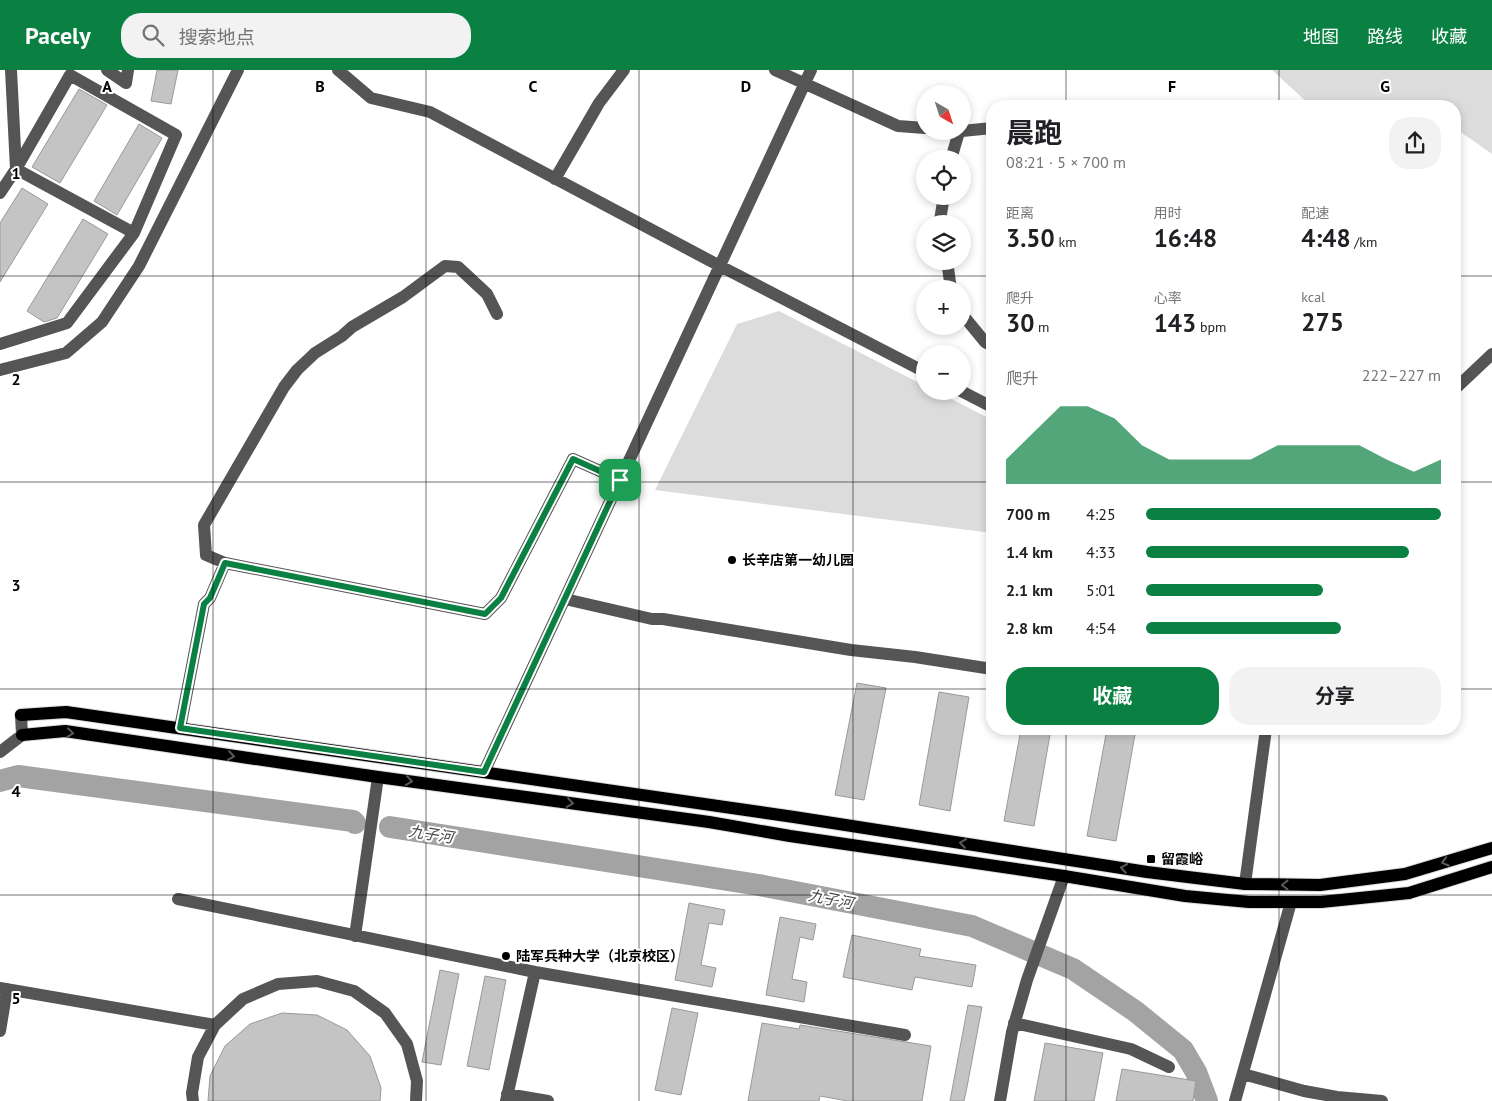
<!DOCTYPE html>
<html lang="zh">
<head>
<meta charset="utf-8">
<style>
  body { margin:0; font-family:"PT Sans","Noto Sans SC",sans-serif; background:#f2f2f2; color:#202124; height:100vh; display:flex; flex-direction:column; font-size:19px; white-space:nowrap }
  * { box-sizing:border-box; margin:0 }
  p { font-size:16px; color:#757577 }
  .icon { flex:none; width:28px; height:28px; fill:none; stroke:currentColor; stroke-width:2; stroke-linecap:round; stroke-linejoin:round }
  .map { position:relative; flex:1; overflow:hidden }
  .sheet { position:absolute; left:986px; top:30px; width:475px; height:635px; display:flex; flex-direction:column; background:#fff; border-radius:20px; box-shadow:0 2px 8px #0003 }
  .sheet>* { flex:none }
  .needle { width:32px; rotate:141deg }
  .tools { position:absolute; left:916px; top:15px; display:grid; gap:10px }
  .tools a { display:grid; place-items:center; width:55px; height:55px; border-radius:50%; background:#fff; box-shadow:0 2px 8px #0003; font-size:25px }
  .pin { position:absolute; display:grid; place-items:center; width:42px; height:42px; color:#fff; margin:-21px; border-radius:10px; box-shadow:0 2px 8px #0006 }
  .round { display:grid; place-items:center; flex:none; width:52px; height:52px; border-radius:20px; background:#f2f2f2 }
  .overview { display:flex; align-items:center; justify-content:space-between; height:85px; padding:0 20px }
  h1 { font-size:28px; font-weight:700; line-height:38px }
  .figures { display:grid; grid-template-columns:repeat(3,1fr); gap:8px; height:85px; padding:5px 20px }
  .figures div { display:grid; align-content:center }
  .figures b { font-size:25px; font-weight:700 }
  .figures small { font-size:14px; font-weight:400 }
  .figures p { font-size:14px }
  .chart { height:140px; padding:10px 20px }
  .chart p { display:flex; justify-content:space-between }
  .chart svg { width:100%; height:90px; margin-top:5px; fill:#0b8043; opacity:.7 }
  .action { display:flex; gap:10px; margin-top:auto; padding:10px 20px }
  .action a { flex:1; height:58px; border-radius:20px; background:#0b8043; color:#fff; font-size:20px; font-weight:700; line-height:58px; text-align:center }
  .action a+a { background:#f2f2f2; color:#202124 }
  ul { padding:0 20px; list-style:none; font-size:16px }
  li { display:grid; grid-template-columns:80px 60px 1fr; align-items:center; height:38px }
  li i { height:12px; border-radius:6px; background:#0b8043 }
  header { display:flex; align-items:center; gap:30px; box-sizing:border-box; height:70px; padding:0 25px; background:#0b8043; color:#fff }
  header strong { font-size:24px }
  nav { display:flex; gap:28px; margin-inline-start:auto; font-size:18px }
  .search { width:350px; height:45px; background:#f2f2f2; display:flex; align-items:center; gap:12px; box-sizing:border-box; padding:0 18px; border-radius:20px; color:#757577; font-size:19px }
  .map>svg:first-child { display:block }
  .green { fill:#dcdcdc }
  .lines { fill:none; stroke-linecap:round; stroke-linejoin:round }
  .river { stroke:#a3a3a3; stroke-width:22 }
  .building { fill:#c4c4c4; stroke:#999 }
  .major-casing { stroke:#dbdbdb; stroke-width:14 }
  .minor { stroke:#555; stroke-width:12 }
  .major { stroke:#000; stroke-width:12 }
  .oneway { stroke:#595959 }
  .route-casing { stroke:#fff; stroke-width:10 }
  .route { stroke:#0b8043; stroke-width:6 }
  .grid { fill:none; stroke:#000; stroke-width:1; stroke-opacity:0.55 }
  .poi-dot { fill:#000; stroke:#fff; stroke-width:2 }
  .labels { text-anchor:middle; dominant-baseline:central; stroke-width:4; stroke-linejoin:round; paint-order:stroke }
  .poi-label { font-size:14px; font-weight:bold; fill:#000; stroke:#fff; text-anchor:start }
  .water-label { font-size:15px; font-style:italic; fill:#444; stroke:#fff }
  .grid-label { font-size:16px; text-anchor:middle; font-weight:bold; fill:#000; stroke:#fff; stroke-width:4; stroke-linejoin:round; paint-order:stroke }
</style>
</head>
<body>
<header>
<strong>Pacely</strong>
<div class="search"><svg class="icon" aria-label="search" viewBox="0 0 24 24"><circle cx="10" cy="10" r="6"/><path d="M15 15l6 6"/></svg>搜索地点</div>
<nav><a>地图</a><a>路线</a><a>收藏</a></nav>
</header>
<div class="map">
<svg width="1492" height="1031" viewBox="0 0 1492 1031">
  <rect width="100%" height="100%" fill="#fff"/>
  <path class="green" d="M 1272,0 L 1492,0 L 1492,84 L 1455,58 L 1455,36 L 1424,36 L 1421,34 L 1419,36 L 1311,36 Z
    M 779,241 L 925,316 L 925,321 L 936,321 L 992,350 L 992,463 L 655,420 L 737,254 Z"/>
  <g class="lines">
    <path class="river" d="M 0,711 L 18,706 L 353,751 L 355,753
      M 390,757 L 759,815 L 972,856 L 1073,899 L 1135,941 L 1183,980 L 1196,1002 L 1207,1031"/>
  </g>
  <path class="building" d="M 157,0 L 178,0 L 171,34 L 151,31 Z
    M 79,19 L 107,35 L 60,113 L 32,97 Z
    M 139,54 L 162,68 L 117,145 L 94,131 Z
    M 22,118 L 48,134 L 0,212 L 0,153 Z
    M 83,149 L 108,164 L 57,248 L 44,252 L 27,241 Z
    M 857,613 L 886,618 L 864,730 L 835,725 Z
    M 939,622 L 969,627 L 950,741 L 919,735 Z
    M 1021,659 L 1051,659 L 1034,756 L 1004,751 Z
    M 1107,659 L 1136,659 L 1116,771 L 1087,766 Z
    M 689,833 L 725,840 L 722,855 L 709,853 L 701,895 L 716,898 L 712,917 L 675,910 Z
    M 780,847 L 816,854 L 813,870 L 800,867 L 792,909 L 807,912 L 804,932 L 766,925 Z
    M 852,865 L 921,879 L 919,886 L 976,895 L 972,917 L 915,907 L 912,920 L 843,907 Z
    M 440,900 L 459,904 L 441,995 L 422,992 Z
    M 485,906 L 506,910 L 489,1000 L 467,996 Z
    M 968,935 L 982,937 L 967,1017 L 964,1031 L 950,1031 Z
    M 672,938 L 698,943 L 681,1025 L 655,1020 Z
    M 282,943 L 317,945 L 347,960 L 370,986 L 381,1018 L 380,1031 L 208,1031 L 210,1006 L 225,976 L 250,954 Z
    M 762,953 L 799,959 L 800,955 L 931,976 L 922,1031 L 848,1031 L 820,1026 L 819,1031 L 748,1031 Z
    M 1045,973 L 1103,983 L 1094,1031 L 1034,1031 Z
    M 1122,999 L 1196,1011 L 1193,1031 L 1116,1031 Z"/>
  <g class="lines">
    <defs>
      <path id="major" d="M 21,645 L 66,642 L 794,747 L 1147,802 L 1245,814 L 1320,815 L 1405,804 L 1492,778
        M 22,665 L 65,661 L 378,707 L 709,752 L 790,766 L 1064,806 L 1185,826 L 1249,832 L 1321,832 L 1409,823 L 1492,797"/>
    </defs>
    <use href="#major" class="major-casing"/>
    <path class="minor" d="M 11,0 L 16,99 L 134,163
      M 107,0 L 126,13 L 128,0
      M 338,0 L 371,28 L 430,42 L 720,196 L 925,302
      M 775,0 L 898,56 L 925,58
      M 962,61 L 992,58
      M 951,89 L 959,62
      M 555,109 L 599,33 L 624,0
      M 0,123 L 16,99 L 70,5 L 176,65 L 134,163 L 67,253 L 0,274
      M 941,154 L 940,150 L 944,126
      M 947,191 L 951,219
      M 497,244 L 487,224 L 458,197 L 445,196 L 403,227 L 352,257 L 342,266 L 315,283 L 297,300 L 284,317 L 204,455 L 206,485 L 225,493 L 485,544 L 501,528 L 573,389 L 620,410
      M 962,244 L 985,272 L 992,276
      M 0,300 L 66,283 L 102,252 L 139,196 L 238,0
      M 1455,319 L 1492,284
      M 961,321 L 992,337
      M 565,529 L 652,549 L 663,549 L 851,580 L 915,587 L 992,599
      M 180,658 L 204,534 L 210,528 L 225,493
      M 0,682 L 22,665 L 21,645
      M 484,702 L 811,0
      M 1245,814 L 1266,659
      M 178,829 L 535,902 L 905,965
      M 355,866 L 378,707
      M 0,918 L 215,955
      M 1014,953 L 1131,979 L 1169,997
      M 0,961 L 7,919
      M 1243,1004 L 1304,1021 L 1337,1027 L 1382,1031
      M 507,1024 L 548,1031
      M 193,1031 L 192,1023 L 198,987 L 215,955 L 243,929 L 278,914 L 317,911 L 354,921 L 385,943 L 407,974 L 417,1011 L 416,1031
      M 506,1031 L 535,902
      M 1000,1031 L 1012,962 L 1027,910 L 1064,806
      M 1235,1031 L 1291,832"/>
    <use href="#major" class="major"/>
  </g>
  <defs><path id="oneway-chevron" d="M-2-3.5L2.5 0L-2 3.5" fill="none" stroke-width="1.6" stroke-linecap="round" stroke-linejoin="round" transform="scale(1.25)"/></defs>
  <g class="oneway">
    <use href="#oneway-chevron" transform="translate(70 663) rotate(6)"/>
    <use href="#oneway-chevron" transform="translate(231 686) rotate(8)"/>
    <use href="#oneway-chevron" transform="translate(409 711) rotate(8)"/>
    <use href="#oneway-chevron" transform="translate(570 733) rotate(8)"/>
    <use href="#oneway-chevron" transform="translate(963 773) rotate(-171)"/>
    <use href="#oneway-chevron" transform="translate(1445 792) rotate(164)"/>
    <use href="#oneway-chevron" transform="translate(1124 798) rotate(-171)"/>
    <use href="#oneway-chevron" transform="translate(1285 815) rotate(-180)"/>
  </g>
  <g class="lines">
    <defs>
      <path id="route" d="M 573,389 L 620,410 L 484,702 L 180,658 L 204,534 L 210,528 L 225,493 L 485,544 L 501,528 Z"/>
    </defs>
    <use href="#route" class="route-casing"/>
    <use href="#route" class="route"/>
  </g>
  <path class="grid" d="M 213,0 L 213,1031M 426,0 L 426,1031M 639,0 L 639,1031M 853,0 L 853,1031M 1066,0 L 1066,36M 1279,0 L 1279,36M 0,206 L 992,206M 1455,206 L 1492,206M 0,412 L 992,412M 1455,412 L 1492,412M 0,619 L 992,619M 1455,619 L 1492,619M 1066,659 L 1066,1031M 1279,659 L 1279,1031M 0,825 L 1492,825"/>
  <g class="poi-dot">
    <circle cx="732" cy="490" r="5"/>
    <rect x="1146" y="784" width="10" height="10" rx="2.5"/>
    <circle cx="506" cy="886" r="5"/>
  </g>
  <g class="labels">
    <g class="poi-label">
      <text x="742" y="490">长辛店第一幼儿园</text>
      <text x="1161" y="789">留霞峪</text>
      <text x="516" y="886">陆军兵种大学（北京校区）</text>
    </g>
    <g class="water-label">
      <text transform="translate(431 764) rotate(9)">九子河</text>
      <text transform="translate(831 829) rotate(11)">九子河</text>
    </g>
  </g>
  <g class="grid-label">
    <text x="107" y="22">A</text>
    <text x="320" y="22">B</text>
    <text x="533" y="22">C</text>
    <text x="746" y="22">D</text>
    <text x="1172" y="22">F</text>
    <text x="1385" y="22">G</text>
    <text x="16" y="109">1</text>
    <text x="16" y="315">2</text>
    <text x="16" y="521">3</text>
    <text x="16" y="727">4</text>
    <text x="16" y="934">5</text>
  </g>
</svg>
<div class="tools">
<a><svg class="needle" viewBox="-14 -14 28 28"><path d="M0-13l5 13h-10z" fill="#e53935"/><path d="M0 13l5-13h-10z" fill="#757577"/></svg></a>
<a><svg class="icon" aria-label="locate" viewBox="0 0 24 24"><circle cx="12" cy="12" r="6"/><path d="M12 2v4M12 18v4M2 12h4M18 12h4"/></svg></a>
<a><svg class="icon" aria-label="layers" viewBox="0 0 24 24"><path d="M12 4l9 5-9 5-9-5zM3 14l9 5 9-5"/></svg></a>
<a>+</a>
<a>−</a>
</div>
<div class="pin" style="left:620px;top:410px;background:#1e9e55"><svg class="icon" aria-label="arrive" viewBox="0 0 24 24"><path d="M6 21V4h12l-3 4 3 4H6"/></svg></div>
<section class="sheet">
<div class="overview"><div><h1>晨跑</h1><p>08:21 · 5 × 700 m</p></div><a class="round"><svg class="icon" aria-label="share" viewBox="0 0 24 24"><path d="M12 15V3M7 8l5-5 5 5M5 13v7h14v-7"/></svg></a></div>
<div class="figures">
<div><p>距离</p><b>3.50<small> km</small></b></div>
<div><p>用时</p><b>16:48</b></div>
<div><p>配速</p><b>4:48<small> /km</small></b></div>
</div>
<div class="figures">
<div><p>爬升</p><b>30<small> m</small></b></div>
<div><p>心率</p><b>143<small> bpm</small></b></div>
<div><p>kcal</p><b>275</b></div>
</div>
<div class="chart"><p><span>爬升</span>222–227 m</p>
<svg viewBox="0 0 160 44" preserveAspectRatio="none"><path d="M0 44V32L10 19L20 6L30 6L40 12L50 25L60 32L70 32L80 32L90 32L100 25L110 25L120 25L130 25L140 32L150 38L160 32V44z"/></svg>
</div>
<ul>
<li><b>700 m</b>4:25<i style="width:100%"></i></li>
<li><b>1.4 km</b>4:33<i style="width:89%"></i></li>
<li><b>2.1 km</b>5:01<i style="width:60%"></i></li>
<li><b>2.8 km</b>4:54<i style="width:66%"></i></li>
</ul>
<div class="action"><a>收藏</a><a>分享</a></div>
</section>
</div>
</body>
</html>
